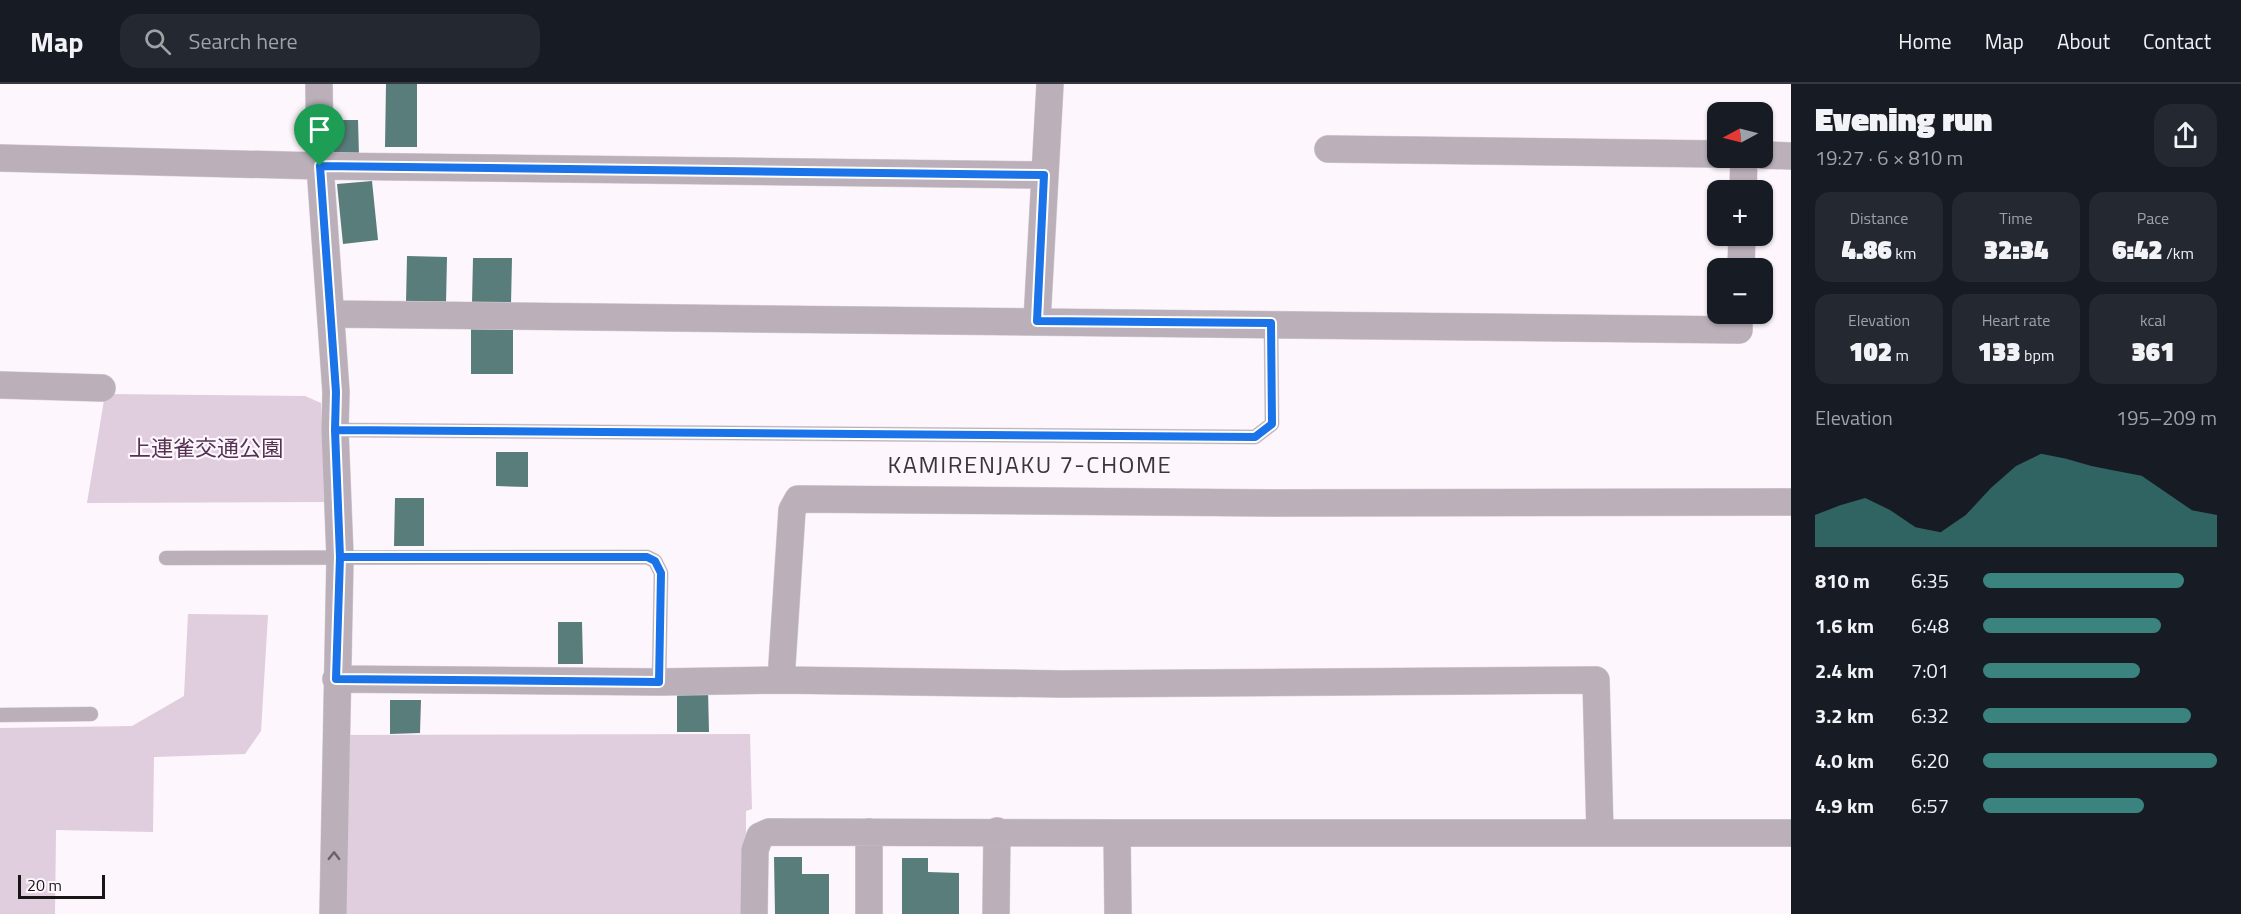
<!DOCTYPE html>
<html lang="en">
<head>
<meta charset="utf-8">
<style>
  body { margin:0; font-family:"Titillium Web","Noto Sans JP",sans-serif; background:#242831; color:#f1f3f6; height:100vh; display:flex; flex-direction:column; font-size:22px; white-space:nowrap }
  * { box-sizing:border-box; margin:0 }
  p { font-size:20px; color:#9ea1a6 }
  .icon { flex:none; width:33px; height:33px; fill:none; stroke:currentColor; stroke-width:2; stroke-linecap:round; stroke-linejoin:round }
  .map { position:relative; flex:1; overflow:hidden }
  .drawer { display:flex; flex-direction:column; background:#171b24; width:450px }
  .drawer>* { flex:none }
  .needle { width:39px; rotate:263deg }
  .controls { position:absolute; left:1707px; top:18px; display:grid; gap:12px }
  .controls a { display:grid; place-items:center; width:66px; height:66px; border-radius:12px; background:#171b24; box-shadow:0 2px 4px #0004; font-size:30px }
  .scale { position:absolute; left:18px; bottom:15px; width:87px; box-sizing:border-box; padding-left:6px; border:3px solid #181517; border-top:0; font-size:16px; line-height:21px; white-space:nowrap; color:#181517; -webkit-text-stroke:4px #fdf6fc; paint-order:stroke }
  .pin { position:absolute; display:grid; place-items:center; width:51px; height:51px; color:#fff; margin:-62px -26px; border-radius:50% 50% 50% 0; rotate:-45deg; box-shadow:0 0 6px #0007 }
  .pin .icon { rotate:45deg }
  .round { display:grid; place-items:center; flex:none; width:63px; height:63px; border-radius:18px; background:#242831 }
  .summary { display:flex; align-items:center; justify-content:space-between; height:102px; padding:0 24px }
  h1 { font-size:33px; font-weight:800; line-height:45px }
  .stats { display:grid; grid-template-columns:repeat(3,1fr); gap:9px; height:102px; padding:6px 24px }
  .stats div { display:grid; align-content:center; border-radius:15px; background:#242831; text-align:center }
  .stats b { font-size:26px; font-weight:800 }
  .stats small { font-size:16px; font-weight:400 }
  .stats p { font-size:16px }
  .chart { height:168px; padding:12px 24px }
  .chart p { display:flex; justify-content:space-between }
  .chart svg { width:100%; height:108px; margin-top:6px; fill:#3b837e; opacity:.7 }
  ul { padding:0 24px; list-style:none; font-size:20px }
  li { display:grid; grid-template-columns:96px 72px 1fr; align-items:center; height:45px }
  li i { height:15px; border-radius:8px; background:#3b837e }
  header { display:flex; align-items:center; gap:36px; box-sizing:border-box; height:84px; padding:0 30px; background:#171b24; border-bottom:2px solid #363941 }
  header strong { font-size:28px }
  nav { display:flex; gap:33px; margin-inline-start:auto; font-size:21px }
  .search { width:420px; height:54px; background:#242831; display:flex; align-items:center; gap:15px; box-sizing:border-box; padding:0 21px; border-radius:18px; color:#9ea1a6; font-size:22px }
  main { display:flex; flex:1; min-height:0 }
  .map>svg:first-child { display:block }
  .green { fill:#e0cdde }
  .building { fill:#587d7a }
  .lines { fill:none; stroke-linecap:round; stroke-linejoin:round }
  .lane-casing { stroke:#d8d2d7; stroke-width:15 }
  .street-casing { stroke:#d8d2d7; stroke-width:28 }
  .lane { stroke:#bbb0ba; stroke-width:14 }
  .street { stroke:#bbb0ba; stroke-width:27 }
  .oneway { stroke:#6a6268 }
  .route-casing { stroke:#fff; stroke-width:12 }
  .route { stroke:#1a73e8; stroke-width:8 }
  .labels { text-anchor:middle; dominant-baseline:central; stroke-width:4.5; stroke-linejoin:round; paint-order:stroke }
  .park-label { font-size:22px; fill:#563252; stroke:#fdf6fc }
  .neighbourhood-label { font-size:24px; letter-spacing:1.5px; fill:#3b363a; stroke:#fdf6fc }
</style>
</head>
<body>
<header>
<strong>Map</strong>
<div class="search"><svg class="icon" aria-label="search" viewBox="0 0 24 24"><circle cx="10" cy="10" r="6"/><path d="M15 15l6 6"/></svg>Search here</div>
<nav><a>Home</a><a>Map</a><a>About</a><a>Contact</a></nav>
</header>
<main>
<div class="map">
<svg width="1791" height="830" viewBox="0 0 1791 830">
  <rect width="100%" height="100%" fill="#fdf6fc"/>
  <path class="green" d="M 105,310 L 305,312 L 321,319 L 326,418 L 87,419 Z
    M 188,530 L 268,531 L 261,647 L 245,670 L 154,673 L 153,748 L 56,746 L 55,830 L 0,830 L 0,644 L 132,642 L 184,612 Z
    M 750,650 L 752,725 L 746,727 L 746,830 L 339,830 L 338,651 Z"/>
  <path class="building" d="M 386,0 L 417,0 L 417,63 L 385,63 Z
    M 329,36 L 358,36 L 359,72 L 331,73 Z
    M 372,97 L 378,156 L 343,160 L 337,100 Z
    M 407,172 L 447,173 L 446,220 L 406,219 Z
    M 473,174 L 512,174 L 511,220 L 472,220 Z
    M 471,241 L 513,241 L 513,290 L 471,290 Z
    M 496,368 L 528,368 L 528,403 L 496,402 Z
    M 395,414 L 424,414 L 424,462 L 394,462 Z
    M 558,538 L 582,538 L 583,580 L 558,580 Z
    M 708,606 L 709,648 L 677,648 L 677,607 Z
    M 390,616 L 421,616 L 420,649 L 390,650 Z
    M 774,773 L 802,773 L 802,790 L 829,790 L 829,830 L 775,830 Z
    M 902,774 L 928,774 L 928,788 L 959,789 L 959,830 L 902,830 Z"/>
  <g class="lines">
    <defs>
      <path id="lane" d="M 335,346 L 1255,353 L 1272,340 L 1271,239
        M 166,474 L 647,473 L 655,477 L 661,489 L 659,598
        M 0,631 L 91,630"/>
      <path id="street" d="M 319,0 L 320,82 L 336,308 L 335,346 L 340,473 L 333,830
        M 1328,65 L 1718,70
        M 1762,71 L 1791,72
        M 0,74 L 320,82 L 1044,91
        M 1743,106 L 1744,74
        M 1741,184 L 1742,152
        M 331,230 L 1739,246 L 1739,230
        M 1037,237 L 1050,0
        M 0,301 L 102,304
        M 336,595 L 659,598 L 781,596 L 1062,600 L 1596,596 L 1600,749
        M 781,596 L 792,426 L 798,415 L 1272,419 L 1791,418
        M 754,830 L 755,766 L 760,752 L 769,748 L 1117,749
        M 869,830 L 869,748
        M 996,830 L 997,747
        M 1118,830 L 1117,749 L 1791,749"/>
    </defs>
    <use href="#lane" class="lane-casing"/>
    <use href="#street" class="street-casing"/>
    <use href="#lane" class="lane"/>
    <use href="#street" class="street"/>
  </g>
  <defs><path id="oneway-chevron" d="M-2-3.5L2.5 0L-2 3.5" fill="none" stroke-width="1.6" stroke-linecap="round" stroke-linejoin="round" transform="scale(1.5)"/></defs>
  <use class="oneway" href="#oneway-chevron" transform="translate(334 772) rotate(-89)"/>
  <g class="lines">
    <defs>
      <path id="route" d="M 320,82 L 336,308 L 335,346 L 340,473 L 647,473 L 655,477 L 661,489 L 659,598 L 336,595 L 340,473 L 335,346 L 1255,353 L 1272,340 L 1271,239 L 1037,237 L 1044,91 L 320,82"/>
    </defs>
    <use href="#route" class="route-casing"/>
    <use href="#route" class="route"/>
  </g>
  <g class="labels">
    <g class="park-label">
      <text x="206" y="364">上連雀交通公園</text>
    </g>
    <g class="neighbourhood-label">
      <text x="1030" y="380">KAMIRENJAKU 7-CHOME</text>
    </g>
  </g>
</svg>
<div class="controls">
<a><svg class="needle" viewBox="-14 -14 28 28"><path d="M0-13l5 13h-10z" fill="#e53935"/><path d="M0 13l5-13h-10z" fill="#9ea1a6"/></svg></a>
<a>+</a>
<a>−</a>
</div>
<div class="scale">20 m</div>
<div class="pin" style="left:320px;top:82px;background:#1e9e55"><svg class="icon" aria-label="arrive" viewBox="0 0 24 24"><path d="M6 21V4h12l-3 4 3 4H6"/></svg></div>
</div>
<section class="drawer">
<div class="summary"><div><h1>Evening run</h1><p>19:27 · 6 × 810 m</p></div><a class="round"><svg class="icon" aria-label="share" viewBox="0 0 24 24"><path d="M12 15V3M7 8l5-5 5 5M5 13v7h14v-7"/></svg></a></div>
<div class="stats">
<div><p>Distance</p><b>4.86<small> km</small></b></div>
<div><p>Time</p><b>32:34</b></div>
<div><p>Pace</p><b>6:42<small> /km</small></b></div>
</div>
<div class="stats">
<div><p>Elevation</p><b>102<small> m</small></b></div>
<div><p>Heart rate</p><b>133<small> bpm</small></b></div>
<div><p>kcal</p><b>361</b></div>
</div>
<div class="chart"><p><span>Elevation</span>195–209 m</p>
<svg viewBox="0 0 160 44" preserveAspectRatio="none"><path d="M0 44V31L10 27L20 24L30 29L40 36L50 38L60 31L70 20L80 11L90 6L100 8L110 11L120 13L130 15L140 22L150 29L160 31V44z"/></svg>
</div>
<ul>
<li><b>810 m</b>6:35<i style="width:86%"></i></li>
<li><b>1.6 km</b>6:48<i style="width:76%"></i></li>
<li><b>2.4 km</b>7:01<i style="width:67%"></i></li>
<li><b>3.2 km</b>6:32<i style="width:89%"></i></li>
<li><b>4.0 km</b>6:20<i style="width:100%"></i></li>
<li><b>4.9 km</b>6:57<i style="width:69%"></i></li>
</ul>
</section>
</main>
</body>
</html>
